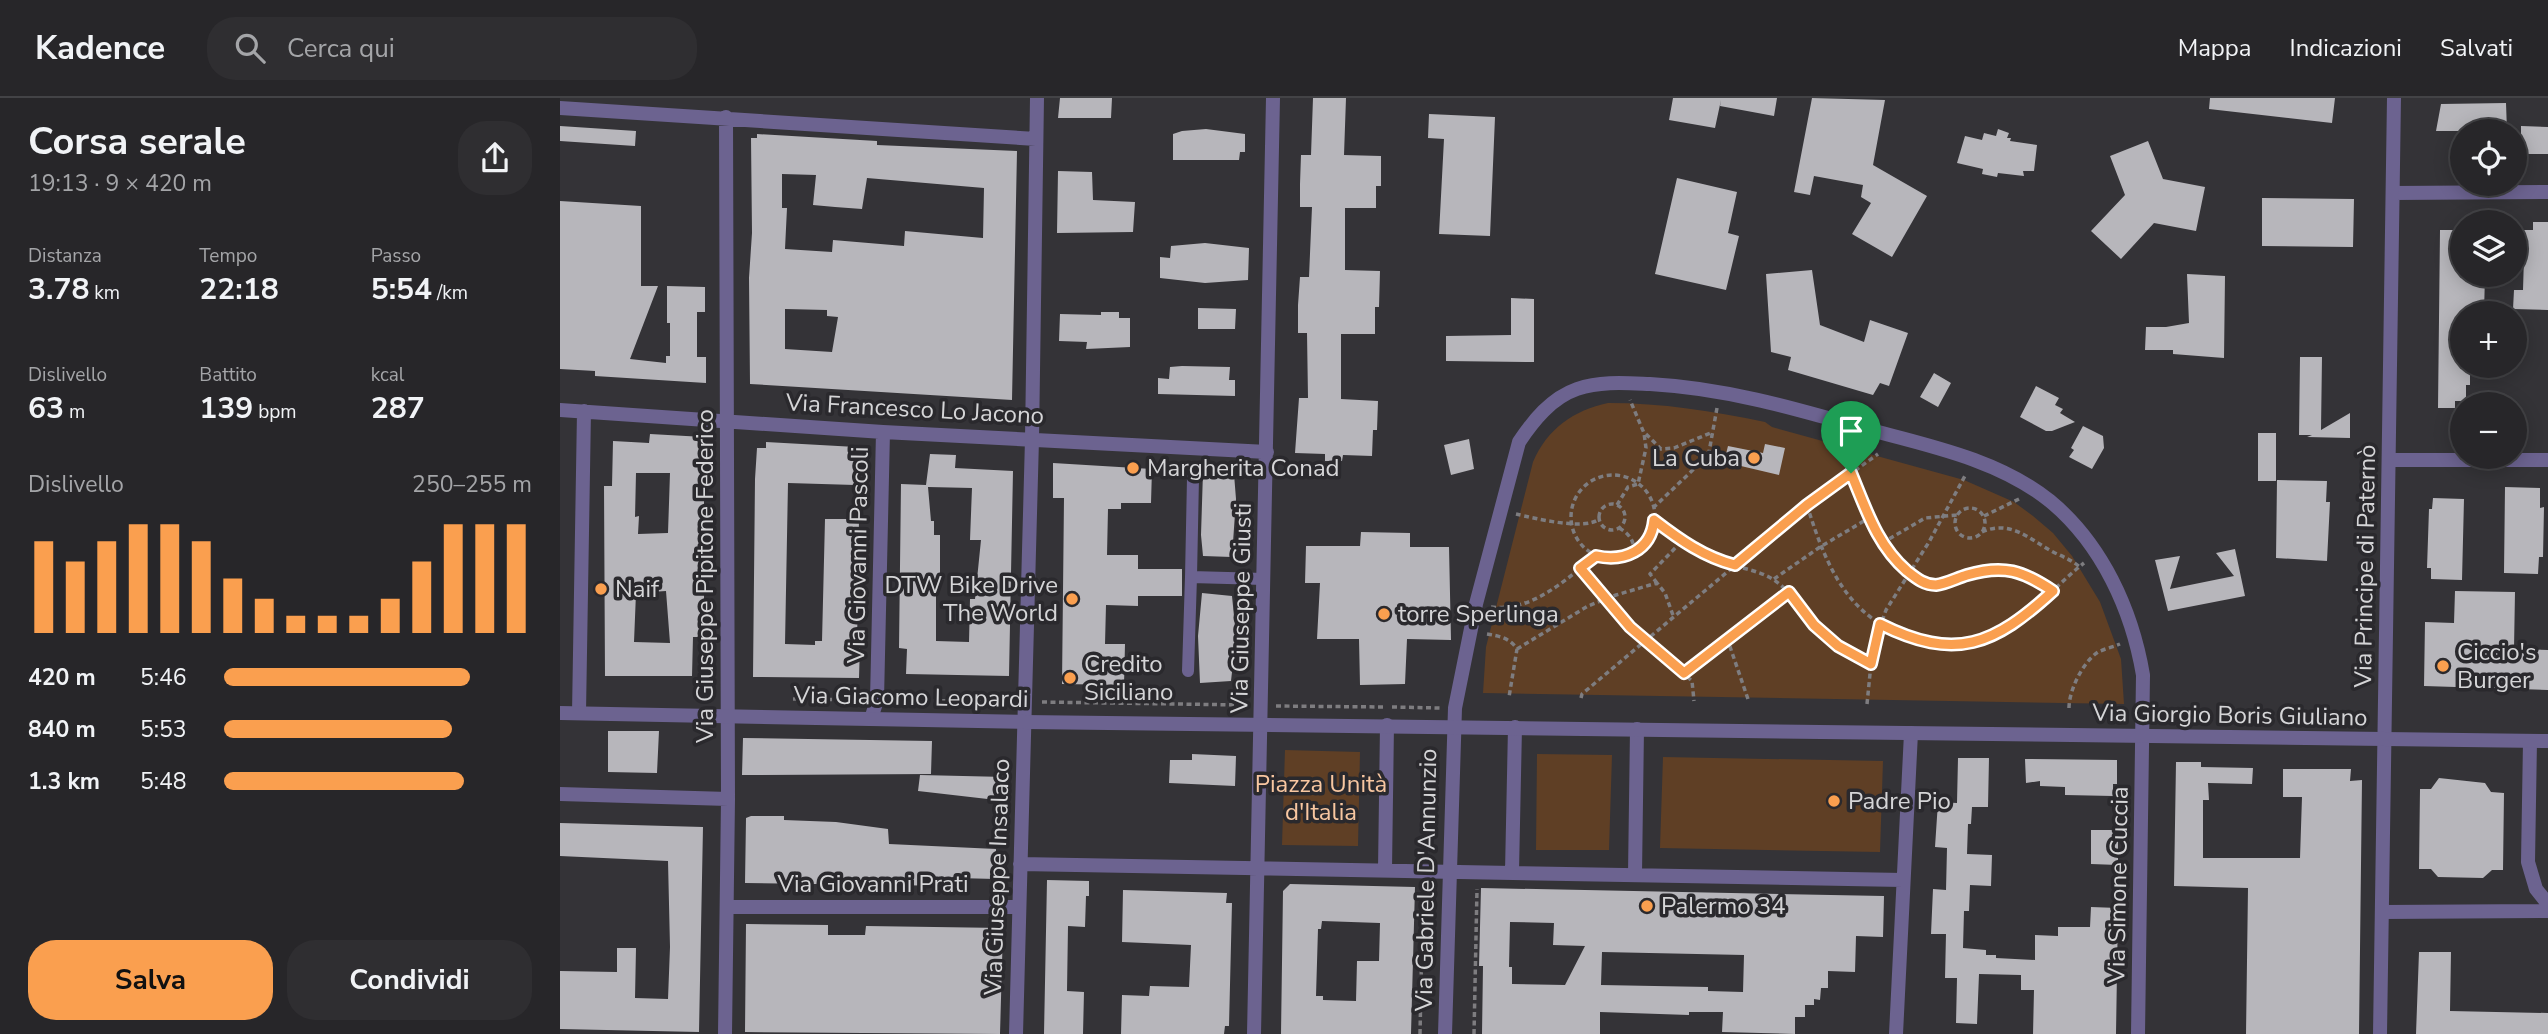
<!DOCTYPE html>
<html lang="it">
<head>
<meta charset="utf-8">
<style>
  body { margin:0; font-family:"Nunito Sans",sans-serif; background:#2f2e31; color:#f1f3f6; height:100vh; display:flex; flex-direction:column; font-size:26px; white-space:nowrap }
  * { box-sizing:border-box; margin:0 }
  p { font-size:23px; color:#a4a5a8 }
  .icon { flex:none; width:38px; height:38px; fill:none; stroke:currentColor; stroke-width:2; stroke-linecap:round; stroke-linejoin:round }
  .map { position:relative; flex:1; overflow:hidden }
  .sheet { display:flex; flex-direction:column; background:#272629; width:560px }
  .sheet>* { flex:none }
  .buttons { position:absolute; left:1890px; top:21px; display:grid; gap:14px }
  .buttons a { display:grid; place-items:center; width:77px; height:77px; border-radius:50%; background:#272629; box-shadow:0 4px 18px #0003,0 0 0 2px #434346; font-size:35px }
  .pin { position:absolute; display:grid; place-items:center; width:60px; height:60px; color:#fff; margin:-72px -30px; border-radius:50% 50% 50% 0; rotate:-45deg; box-shadow:0 0 7px #0007 }
  .pin .icon { rotate:45deg }
  .round { display:grid; place-items:center; flex:none; width:74px; height:74px; border-radius:28px; background:#2f2e31 }
  .summary { display:flex; align-items:center; justify-content:space-between; height:119px; padding:0 28px }
  h1 { font-size:38px; font-weight:700; line-height:52px }
  .figures { display:grid; grid-template-columns:repeat(3,1fr); gap:10px; height:119px; padding:7px 28px }
  .figures div { display:grid; align-content:center }
  .figures b { font-size:30px; font-weight:700 }
  .figures small { font-size:19px; font-weight:400 }
  .figures p { font-size:19px }
  .chart { height:196px; padding:14px 28px }
  .chart p { display:flex; justify-content:space-between }
  .chart svg { width:100%; height:126px; margin-top:7px; stroke:#fa9f4f; stroke-width:6 }
  .cta { display:flex; gap:14px; margin-top:auto; padding:14px 28px }
  .cta a { flex:1; height:80px; border-radius:28px; background:#fa9f4f; color:#111; font-size:28px; font-weight:700; line-height:80px; text-align:center }
  .cta a+a { background:#2f2e31; color:#f1f3f6 }
  ul { padding:0 28px; list-style:none; font-size:23px }
  li { display:grid; grid-template-columns:112px 84px 1fr; align-items:center; height:52px }
  li i { height:18px; border-radius:9px; background:#fa9f4f }
  header { display:flex; align-items:center; gap:42px; box-sizing:border-box; height:98px; padding:0 35px; background:#272629; border-bottom:2px solid #434346 }
  header strong { font-size:33px }
  nav { display:flex; gap:38px; margin-inline-start:auto; font-size:24px }
  .search { width:490px; height:63px; background:#2f2e31; display:flex; align-items:center; gap:18px; box-sizing:border-box; padding:0 24px; border-radius:28px; color:#a4a5a8; font-size:26px }
  main { display:flex; flex:1; min-height:0 }
  .map>svg:first-child { display:block }
  .green { fill:#5f3f25 }
  .building { fill:#b7b6bb; fill-rule:evenodd }
  .lines { fill:none; stroke-linecap:round; stroke-linejoin:round }
  .path { stroke:#7e7d80; stroke-width:3.5; stroke-dasharray:5 3.5; stroke-linecap:butt }
  .service { stroke:#6c6390; stroke-width:12 }
  .minor { stroke:#6c6390; stroke-width:14 }
  .tertiary { stroke:#6c6390; stroke-width:14 }
  .route-casing { stroke:#fff; stroke-width:14 }
  .route { stroke:#fa9f4f; stroke-width:9 }
  .poi-dot { fill:#fa9f4f; stroke:#2a292d; stroke-width:2.5 }
  .labels { text-anchor:middle; dominant-baseline:central; stroke-width:7; stroke-linejoin:round; paint-order:stroke }
  .street-label { font-size:24px; fill:#d5d5d7; stroke:#2a292d }
  .poi-label { font-size:24px; fill:#d5d5d7; stroke:#2a292d; text-anchor:start }
  .park-label { font-size:24px; fill:#f8c7a1; stroke:#2a292d }
</style>
</head>
<body>
<header>
<strong>Kadence</strong>
<div class="search"><svg class="icon" aria-label="search" viewBox="0 0 24 24"><circle cx="10" cy="10" r="6"/><path d="M15 15l6 6"/></svg>Cerca qui</div>
<nav><a>Mappa</a><a>Indicazioni</a><a>Salvati</a></nav>
</header>
<main>
<section class="sheet">
<div class="summary"><div><h1>Corsa serale</h1><p>19:13 · 9 × 420 m</p></div><a class="round"><svg class="icon" aria-label="share" viewBox="0 0 24 24"><path d="M12 15V3M7 8l5-5 5 5M5 13v7h14v-7"/></svg></a></div>
<div class="figures">
<div><p>Distanza</p><b>3.78<small> km</small></b></div>
<div><p>Tempo</p><b>22:18</b></div>
<div><p>Passo</p><b>5:54<small> /km</small></b></div>
</div>
<div class="figures">
<div><p>Dislivello</p><b>63<small> m</small></b></div>
<div><p>Battito</p><b>139<small> bpm</small></b></div>
<div><p>kcal</p><b>287</b></div>
</div>
<div class="chart"><p><span>Dislivello</span>250–255 m</p>
<svg viewBox="0 0 160 44" preserveAspectRatio="none"><path d="M5 44V12M15 44V19M25 44V12M35 44V6M45 44V6M55 44V12M65 44V25M75 44V32M85 44V38M95 44V38M105 44V38M115 44V32M125 44V19M135 44V6M145 44V6M155 44V6"/></svg>
</div>
<ul>
<li><b>420 m</b>5:46<i style="width:80%"></i></li>
<li><b>840 m</b>5:53<i style="width:74%"></i></li>
<li><b>1.3 km</b>5:48<i style="width:78%"></i></li>
</ul>
<div class="cta"><a>Salva</a><a>Condividi</a></div>
</section>
<div class="map">
<svg width="1988" height="936" viewBox="0 0 1988 936">
  <rect width="100%" height="100%" fill="#343337"/>
  <path class="green" d="M 1048,305 C 1102,305 1153,313 1205,324 L 1212,329 L 1404,382 L 1454,404 L 1473,418 L 1493,435 L 1512,458 L 1540,504 L 1561,561 L 1564,606 L 923,595 L 926,549 L 973,364 C 987,331 1014,312 1048,305 Z
    M 725,652 L 800,654 L 798,748 L 722,747 Z
    M 977,656 L 1052,657 L 1049,752 L 976,752 Z
    M 1103,659 L 1323,663 L 1320,754 L 1100,750 Z"/>
  <path class="building" d="M 500,0 L 552,0 L 551,20 L 498,20 Z
    M 753,0 L 786,0 L 784,57 L 821,58 L 821,88 L 816,88 L 816,110 L 785,110 L 785,172 L 820,173 L 819,209 L 815,209 L 815,236 L 781,236 L 781,301 L 818,303 L 817,332 L 813,332 L 812,358 L 783,357 L 782,363 L 765,363 L 765,356 L 735,355 L 739,300 L 748,300 L 747,235 L 738,235 L 738,207 L 740,179 L 749,179 L 752,109 L 740,109 L 740,86 L 741,57 L 751,57 Z
    M 1113,0 L 1217,0 L 1214,18 L 1160,8 L 1161,2 L 1155,30 L 1109,22 Z
    M 1252,0 L 1325,2 L 1313,67 L 1367,98 L 1332,159 L 1292,136 L 1311,105 L 1301,99 L 1303,87 L 1254,78 L 1250,97 L 1234,94 Z
    M 1650,0 L 1775,0 L 1772,25 L 1649,11 Z
    M 1946,5 L 1947,33 L 1876,33 L 1881,6 Z
    M 869,16 L 935,19 L 930,138 L 879,136 L 884,41 L 868,40 Z
    M 0,28 L 76,33 L 75,48 L 0,43 Z
    M 1961,28 L 1988,29 L 1988,56 L 1961,56 Z
    M 646,31 L 685,36 L 685,54 L 680,54 L 679,62 L 613,62 L 613,36 L 622,33 Z
    M 1438,31 L 1449,35 L 1447,40 L 1451,40 L 1450,43 L 1477,47 L 1474,73 L 1463,73 L 1464,78 L 1438,75 L 1437,79 L 1422,76 L 1423,71 L 1397,65 L 1405,38 L 1422,42 L 1424,35 L 1436,38 Z
    M 197,36 L 317,43 L 317,47 L 457,53 L 452,302 L 190,286 L 189,180 L 192,135 L 191,40 L 197,40 ZM 222,76 L 256,77 L 253,107 L 275,109 L 302,111 L 307,80 L 424,90 L 423,140 L 345,133 L 344,148 L 273,142 L 272,154 L 225,151 L 227,110 L 222,110 ZM 225,211 L 267,212 L 267,218 L 278,219 L 272,254 L 225,251 Z
    M 1588,43 L 1603,81 L 1645,89 L 1636,133 L 1594,125 L 1561,161 L 1531,133 L 1565,97 L 1550,58 Z
    M 498,73 L 532,74 L 533,102 L 575,104 L 573,134 L 497,135 Z
    M 1117,80 L 1177,94 L 1168,135 L 1179,138 L 1166,192 L 1095,176 Z
    M 1702,100 L 1794,101 L 1793,149 L 1702,148 Z
    M 0,103 L 81,108 L 81,188 L 98,188 L 70,261 L 106,265 L 106,258 L 110,258 L 110,225 L 107,225 L 107,188 L 145,189 L 145,214 L 137,214 L 137,259 L 146,259 L 146,285 L 35,278 L 35,273 L 0,271 Z
    M 1973,124 L 1988,124 L 1988,212 L 1953,211 L 1954,192 L 1963,192 L 1964,159 L 1955,159 L 1955,132 L 1973,132 Z
    M 1880,132 L 1902,132 L 1902,177 L 1925,177 L 1924,215 L 1902,215 L 1902,268 L 1910,268 L 1910,287 L 1906,287 L 1906,303 L 1895,303 L 1895,310 L 1878,310 Z
    M 645,145 L 689,150 L 688,182 L 645,185 L 600,180 L 600,159 L 610,160 L 611,148 Z
    M 1252,172 L 1260,227 L 1304,244 L 1310,222 L 1348,235 L 1329,288 L 1320,285 L 1313,297 L 1228,272 L 1231,259 L 1211,254 L 1206,176 Z
    M 1627,176 L 1665,178 L 1664,260 L 1613,256 L 1613,252 L 1585,252 L 1586,229 L 1606,229 L 1629,225 Z
    M 951,200 L 974,201 L 974,264 L 886,263 L 886,238 L 951,237 Z
    M 638,210 L 676,211 L 675,231 L 638,231 Z
    M 541,214 L 559,214 L 559,220 L 570,220 L 570,249 L 526,251 L 527,244 L 499,243 L 500,216 L 541,217 Z
    M 1740,259 L 1762,259 L 1761,332 L 1790,315 L 1790,340 L 1747,339 L 1752,337 L 1739,337 Z
    M 622,268 L 670,269 L 669,282 L 675,282 L 675,298 L 598,296 L 598,280 L 609,281 L 610,269 Z
    M 1374,275 L 1391,285 L 1378,309 L 1360,299 Z
    M 1476,288 L 1499,300 L 1495,307 L 1503,311 L 1500,315 L 1515,324 L 1492,333 L 1486,333 L 1460,319 Z
    M 1523,328 L 1543,338 L 1544,350 L 1532,371 L 1509,359 L 1514,352 L 1511,350 Z
    M 1698,335 L 1716,335 L 1716,383 L 1698,383 Z
    M 90,336 L 144,339 L 144,539 L 133,539 L 132,578 L 45,578 L 44,388 L 52,388 L 53,343 L 89,345 ZM 76,375 L 110,375 L 108,435 L 78,436 L 79,418 L 75,419 ZM 106,493 L 110,545 L 74,544 L 76,495 Z
    M 909,341 L 914,371 L 891,377 L 884,347 Z
    M 206,344 L 296,349 L 295,387 L 228,385 L 225,546 L 255,547 L 255,543 L 262,543 L 265,421 L 299,421 L 297,546 L 300,546 L 299,580 L 193,579 L 195,381 L 197,350 L 206,350 Z
    M 1205,346 L 1225,350 L 1219,377 L 1164,364 L 1168,348 L 1203,355 Z
    M 370,356 L 396,357 L 395,370 L 453,373 L 449,578 L 346,576 L 347,551 L 339,550 L 341,386 L 366,387 ZM 368,389 L 412,390 L 410,442 L 421,442 L 415,501 L 410,501 L 409,544 L 376,543 L 376,493 L 380,493 L 380,437 L 374,437 L 374,423 L 371,423 Z
    M 493,365 L 592,371 L 591,405 L 561,405 L 561,411 L 548,411 L 547,457 L 578,457 L 578,471 L 622,471 L 622,498 L 578,498 L 578,508 L 546,507 L 545,546 L 565,546 L 564,587 L 502,586 L 504,400 L 493,400 Z
    M 643,374 L 674,376 L 676,401 L 672,459 L 643,458 L 641,437 Z
    M 1717,382 L 1767,383 L 1766,404 L 1770,404 L 1767,463 L 1716,460 Z
    M 1945,389 L 1980,390 L 1980,410 L 1984,409 L 1983,459 L 1979,459 L 1978,476 L 1944,475 Z
    M 1873,400 L 1904,401 L 1902,482 L 1871,481 L 1871,470 L 1867,470 L 1869,411 L 1872,411 Z
    M 801,434 L 850,435 L 850,449 L 889,449 L 891,542 L 847,541 L 845,586 L 800,587 L 799,541 L 757,541 L 760,485 L 745,485 L 746,448 L 800,448 Z
    M 1675,451 L 1685,498 L 1608,513 L 1595,462 L 1620,458 L 1610,491 L 1674,478 L 1656,455 Z
    M 1895,493 L 1955,494 L 1954,551 L 1988,552 L 1988,592 L 1864,588 L 1865,524 L 1894,525 Z
    M 642,495 L 672,498 L 676,538 L 671,583 L 640,585 L 638,538 Z
    M 48,633 L 99,633 L 97,675 L 48,674 Z
    M 183,640 L 372,643 L 371,676 L 182,677 Z
    M 632,656 L 676,658 L 675,688 L 609,685 L 610,662 L 632,662 Z
    M 1398,660 L 1429,660 L 1428,709 L 1412,709 L 1411,726 L 1408,726 L 1407,756 L 1432,757 L 1431,788 L 1410,787 L 1409,813 L 1404,813 L 1403,850 L 1426,852 L 1426,857 L 1436,857 L 1436,860 L 1475,862 L 1475,837 L 1498,838 L 1498,829 L 1530,829 L 1531,809 L 1558,810 L 1556,936 L 1473,936 L 1474,892 L 1461,892 L 1461,877 L 1419,876 L 1417,926 L 1396,925 L 1397,880 L 1385,880 L 1386,836 L 1371,836 L 1373,791 L 1386,792 L 1387,750 L 1375,749 L 1378,704 L 1397,705 Z
    M 1465,661 L 1557,662 L 1557,686 L 1553,686 L 1553,698 L 1505,697 L 1505,689 L 1480,688 L 1480,683 L 1466,685 Z
    M 1616,664 L 1641,664 L 1641,669 L 1693,670 L 1692,686 L 1648,685 L 1649,702 L 1643,702 L 1643,760 L 1740,760 L 1742,699 L 1723,699 L 1723,671 L 1791,671 L 1790,683 L 1802,682 L 1799,936 L 1686,936 L 1688,790 L 1614,788 Z
    M 360,677 L 446,679 L 445,703 L 358,693 Z
    M 1879,680 L 1925,685 L 1931,694 L 1944,695 L 1943,772 L 1932,772 L 1923,780 L 1878,779 L 1871,771 L 1859,771 L 1860,691 L 1871,691 Z
    M 191,718 L 224,718 L 224,722 L 276,724 L 328,731 L 329,746 L 436,751 L 436,781 L 396,780 L 396,788 L 185,785 L 186,720 Z
    M 0,725 L 143,729 L 139,934 L 0,931 L 0,873 L 57,874 L 57,850 L 76,850 L 75,900 L 108,901 L 110,849 L 108,763 L 0,758 Z
    M 1531,732 L 1558,732 L 1558,767 L 1531,766 Z
    M 487,782 L 529,783 L 529,798 L 526,798 L 525,829 L 508,828 L 507,893 L 524,894 L 523,936 L 484,936 Z
    M 730,786 L 855,789 L 851,936 L 721,936 L 723,793 ZM 762,823 L 820,825 L 819,863 L 797,863 L 796,903 L 763,902 L 763,898 L 756,898 L 758,831 L 761,831 Z
    M 921,790 L 1324,798 L 1323,839 L 1296,838 L 1295,874 L 1268,873 L 1268,890 L 1261,890 L 1260,902 L 1254,901 L 1254,907 L 1245,907 L 1245,919 L 1235,919 L 1235,936 L 1162,934 L 1163,914 L 1129,914 L 1129,917 L 1040,914 L 1040,936 L 922,936 L 923,868 L 919,868 ZM 950,824 L 994,825 L 993,847 L 1025,848 L 1005,887 L 952,886 L 952,869 L 949,869 ZM 1042,854 L 1184,857 L 1183,894 L 1148,893 L 1148,889 L 1041,887 Z
    M 563,792 L 667,795 L 666,805 L 672,805 L 669,928 L 665,928 L 664,936 L 561,936 L 562,897 L 589,898 L 590,888 L 629,889 L 631,847 L 562,844 Z
    M 186,826 L 268,827 L 268,837 L 305,837 L 306,828 L 443,830 L 440,936 L 185,934 Z
    M 1859,854 L 1891,854 L 1890,913 L 1988,915 L 1988,936 L 1856,936 Z"/>
  <g class="lines">
    <path class="path" d="M 1086,336 L 1101,351 L 1114,350 L 1153,334
      M 1291,375 C 1307,415 1318,448 1352,476 C 1359,482 1366,487 1376,487 C 1386,486 1397,480 1407,477 C 1444,466 1463,473 1493,493
      M1011 419a42 42 0 1 1 84 0a42 42 0 1 1-84 0Z
      M1039 419a13 13 0 1 1 26 0a13 13 0 1 1-26 0Z
      M 1057,407 L 1068,389 L 1078,386 L 1086,350 L 1084,335 L 1070,302
      M 1247,407 C 1268,475 1293,531 1371,544 C 1397,548 1419,547 1443,534 C 1474,515 1496,487 1524,465
      M1395 425a15 15 0 1 1 30 0a15 15 0 1 1-30 0Z
      M 1093,410 L 1137,368 L 1149,354 L 1157,310
      M 956,416 C 973,420 1025,433 1039,421
      M 1424,418 L 1459,401
      M 1094,422 C 1115,438 1134,452 1158,462 C 1176,470 1197,471 1214,482 C 1232,494 1240,511 1253,526 C 1268,544 1290,556 1311,566
      M 1059,430 C 1069,435 1076,445 1073,455
      M 1422,434 C 1451,421 1470,442 1495,455 C 1504,459 1511,462 1520,469
      M 1322,445 L 1365,420 L 1397,417
      M 1020,470 L 1070,529 L 1132,583 L 1134,603
      M 1214,481 L 1260,449 L 1309,420
      M 1097,485 L 1090,476 L 1122,443
      M 931,509 C 973,514 1006,481 1036,458
      M 927,536 C 939,538 950,540 957,551 L 949,599
      M 1167,540 L 1189,604
      M 957,551 L 1028,508 L 1056,497 L 1097,485 L 1105,495 L 1114,520
      M 1124,575 L 1229,494
      M 1021,600 L 1022,596 L 1247,407 L 1318,356
      M 233,601 L 299,602
      M 331,602 L 449,604
      M 482,604 L 684,607
      M 1307,606 L 1311,566 L 1316,540 L 1326,512 L 1369,444 L 1406,376
      M 716,608 L 824,609
      M 832,609 L 880,610
      M 1509,610 C 1509,592 1523,564 1538,554 C 1544,551 1553,549 1560,546
      M 860,936 L 863,789
      M 914,936 L 917,791"/>
    <path class="service" d="M 633,380 L 631,479 L 704,481
      M 628,573 L 631,479"/>
    <path class="minor" d="M 0,10 L 476,41
      M 1833,95 L 1988,94
      M 0,312 L 323,334 L 707,354
      M 1830,362 L 1988,362
      M 19,615 L 24,313
      M 311,621 L 317,602 L 323,334
      M 1970,643 L 1968,764 L 1976,791 L 1988,806
      M 0,696 L 168,701
      M 460,766 L 1343,782
      M 825,772 L 827,627
      M 952,774 L 955,629
      M 1075,776 L 1077,631
      M 168,809 L 459,809
      M 1823,814 L 1988,813
      M 165,936 L 168,701 L 166,19
      M 456,936 L 472,341 L 477,0
      M 694,936 L 713,0
      M 885,936 L 895,610 L 916,506 L 959,344 C 973,323 991,300 1017,291 C 1041,283 1065,285 1090,286 C 1164,290 1233,310 1303,330 C 1366,347 1438,361 1490,403 C 1542,446 1572,512 1583,577 L 1578,936
      M 1336,936 L 1351,635
      M 1820,936 L 1834,0"/>
    <path class="tertiary" d="M 0,615 L 465,624 L 1988,643"/>
  </g>
  <g class="lines">
    <defs>
      <path id="route" d="M 1291,375 C 1306,411 1317,447 1347,473 C 1356,480 1364,487 1376,487 C 1386,486 1397,480 1407,477 C 1444,466 1463,473 1493,493 C 1434,547 1396,564 1320,526 L 1311,566 L 1278,548 L 1254,527 L 1229,494 L 1124,575 L 1070,529 L 1020,470 L 1036,458 C 1064,464 1091,453 1094,422 C 1120,442 1144,459 1175,467 L 1247,407 Z"/>
    </defs>
    <use href="#route" class="route-casing"/>
    <use href="#route" class="route"/>
  </g>
  <g class="poi-dot">
    <circle cx="1194" cy="360" r="7"/>
    <circle cx="573" cy="370" r="7"/>
    <circle cx="41" cy="491" r="7"/>
    <circle cx="512" cy="501" r="7"/>
    <circle cx="824" cy="516" r="7"/>
    <circle cx="1883" cy="568" r="7"/>
    <circle cx="510" cy="580" r="7"/>
    <circle cx="1274" cy="703" r="7"/>
    <circle cx="1087" cy="808" r="7"/>
  </g>
  <g class="labels">
    <g class="street-label">
      <text transform="translate(355 311) rotate(3)">Via Francesco Lo Jacono</text>
      <text transform="translate(298 457) rotate(-89)">Via Giovanni Pascoli</text>
      <text transform="translate(1805 468) rotate(-89)">Via Principe di Paternò</text>
      <text transform="translate(145 478) rotate(-90)">Via Giuseppe Pipitone Federico</text>
      <text transform="translate(681 510) rotate(-89)">Via Giuseppe Giusti</text>
      <text transform="translate(351 599) rotate(1)">Via Giacomo Leopardi</text>
      <text transform="translate(1670 617) rotate(1)">Via Giorgio Boris Giuliano</text>
      <text transform="translate(437 779) rotate(-88)">Via Giuseppe Insalaco</text>
      <text transform="translate(866 782) rotate(-89)">Via Gabriele D'Annunzio</text>
      <text x="313" y="786">Via Giovanni Prati</text>
      <text transform="translate(1558 787) rotate(-89)">Via Simone Cuccia</text>
    </g>
    <g class="poi-label">
      <text x="1180" y="360" text-anchor="end">La Cuba</text>
      <text x="587" y="370">Margherita Conad</text>
      <text x="498" y="487" text-anchor="end">DTW Bike Drive<tspan x="498" dy="28">The World</tspan></text>
      <text x="55" y="491">Naif</text>
      <text x="838" y="516">torre Sperlinga</text>
      <text x="1897" y="554">Ciccio's<tspan x="1897" dy="28">Burger</tspan></text>
      <text x="524" y="566">Credito<tspan x="524" dy="28">Siciliano</tspan></text>
      <text x="1288" y="703">Padre Pio</text>
      <text x="1101" y="808">Palermo 34</text>
    </g>
    <g class="park-label">
      <text x="761" y="686">Piazza Unità<tspan x="761" dy="28">d'Italia</tspan></text>
    </g>
  </g>
</svg>
<div class="buttons">
<a><svg class="icon" aria-label="locate" viewBox="0 0 24 24"><circle cx="12" cy="12" r="6"/><path d="M12 2v4M12 18v4M2 12h4M18 12h4"/></svg></a>
<a><svg class="icon" aria-label="layers" viewBox="0 0 24 24"><path d="M12 4l9 5-9 5-9-5zM3 14l9 5 9-5"/></svg></a>
<a>+</a>
<a>−</a>
</div>
<div class="pin" style="left:1291px;top:375px;background:#1e9e55"><svg class="icon" aria-label="arrive" viewBox="0 0 24 24"><path d="M6 21V4h12l-3 4 3 4H6"/></svg></div>
</div>
</main>
</body>
</html>
